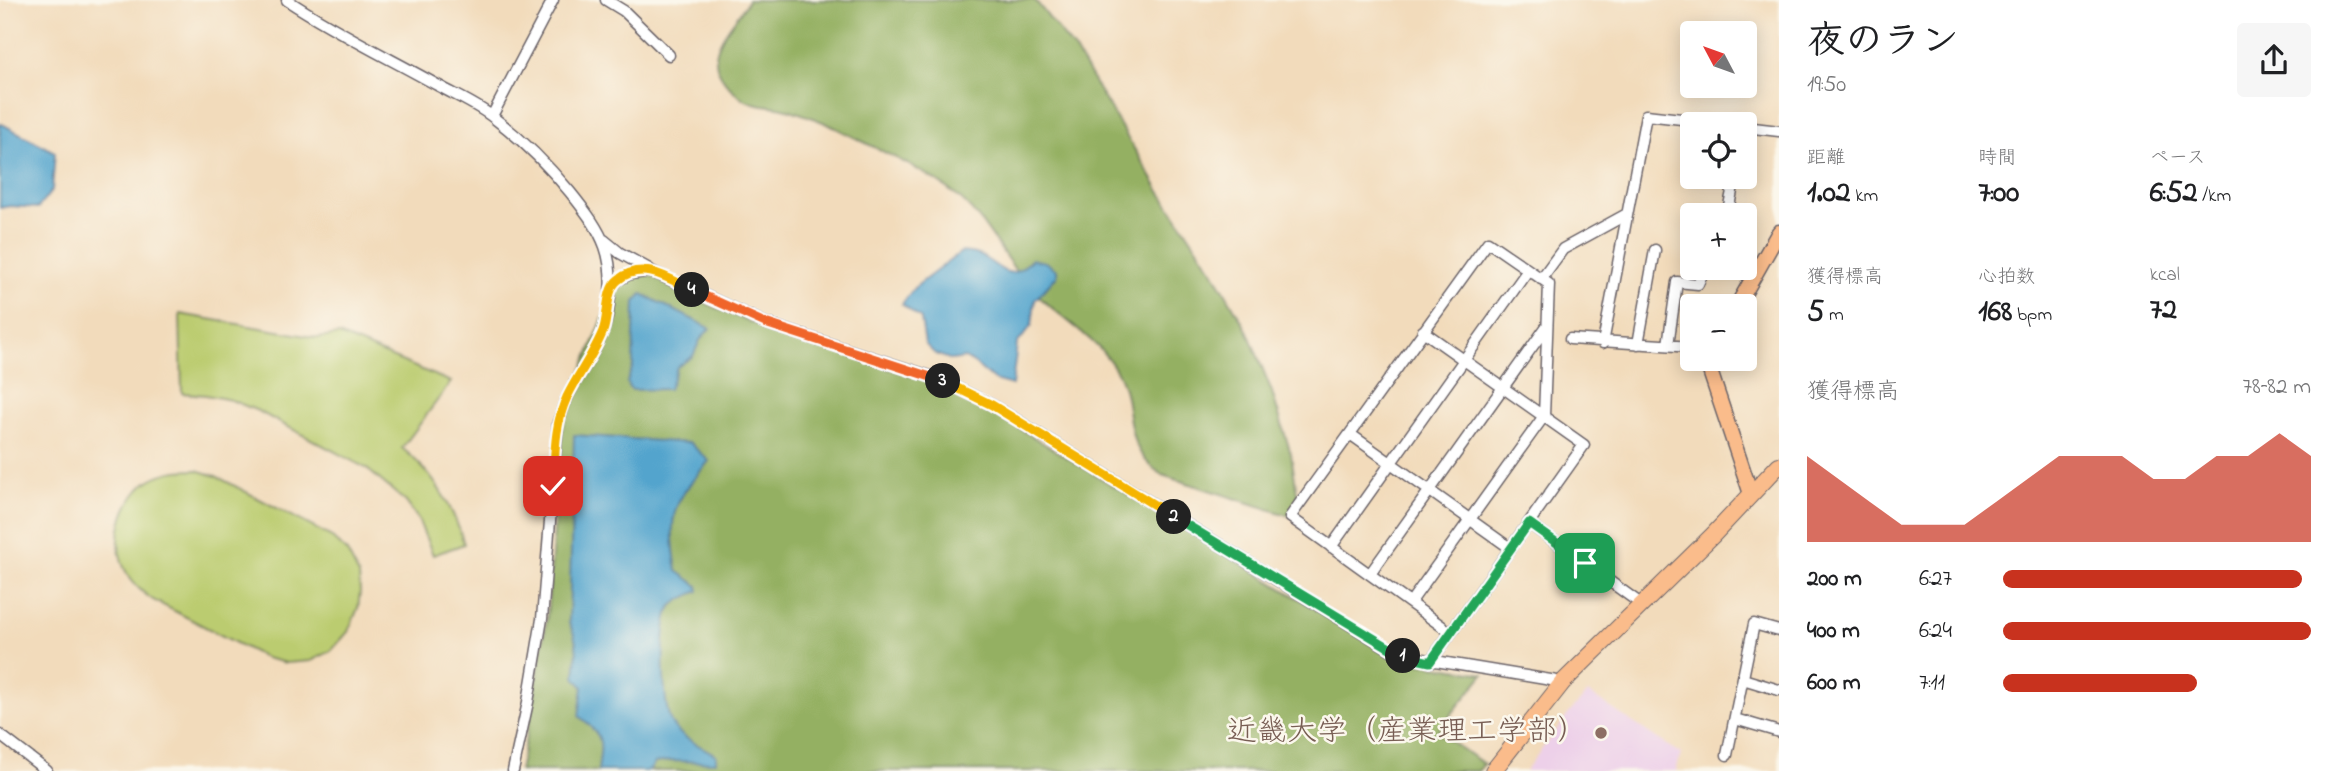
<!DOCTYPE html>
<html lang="ja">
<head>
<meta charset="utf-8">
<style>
  body { margin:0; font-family:"Indie Flower","Klee One",sans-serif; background:#f6f6f6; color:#202124; height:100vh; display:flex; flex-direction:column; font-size:26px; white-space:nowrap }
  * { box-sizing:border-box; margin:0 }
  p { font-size:23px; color:#757577 }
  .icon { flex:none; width:38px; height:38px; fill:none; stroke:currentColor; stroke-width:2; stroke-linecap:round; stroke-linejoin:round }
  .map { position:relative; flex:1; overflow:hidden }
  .panel { display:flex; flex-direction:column; background:#fff; width:560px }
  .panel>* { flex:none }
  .needle { width:46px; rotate:311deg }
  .tools { position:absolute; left:1680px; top:21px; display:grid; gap:14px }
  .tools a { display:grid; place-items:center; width:77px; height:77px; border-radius:7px; background:#fff; box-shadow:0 4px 18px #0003; font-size:35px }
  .pin { position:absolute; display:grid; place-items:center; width:60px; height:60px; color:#fff; margin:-30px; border-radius:14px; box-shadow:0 4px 10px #0006 }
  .km { position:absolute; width:35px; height:35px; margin:-18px; border-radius:50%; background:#222; color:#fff; font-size:19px; line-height:35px; text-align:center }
  .round { display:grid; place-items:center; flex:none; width:74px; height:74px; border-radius:7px; background:#f6f6f6 }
  .overview { display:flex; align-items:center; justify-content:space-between; height:119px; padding:0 28px }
  h1 { font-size:38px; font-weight:700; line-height:52px }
  .metrics { display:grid; grid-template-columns:repeat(3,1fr); gap:10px; height:119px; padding:7px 28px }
  .metrics div { display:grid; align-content:center }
  .metrics b { font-size:30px; font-weight:700 }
  .metrics small { font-size:19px; font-weight:400 }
  .metrics p { font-size:19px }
  .chart { height:196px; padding:14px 28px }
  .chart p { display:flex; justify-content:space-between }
  .chart svg { width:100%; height:126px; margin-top:7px; fill:#c8321e; opacity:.7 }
  ul { padding:0 28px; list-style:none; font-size:23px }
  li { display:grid; grid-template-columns:112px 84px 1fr; align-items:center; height:52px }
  li i { height:18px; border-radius:9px; background:#c8321e }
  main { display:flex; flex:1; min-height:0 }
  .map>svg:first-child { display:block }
  .built { fill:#edd0e9 }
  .green { fill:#bbcc6f; stroke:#6e7755; stroke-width:2 }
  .forest { fill:#94b062; stroke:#5b694e; stroke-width:2 }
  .water { fill:#52a4cd; stroke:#3a6384; stroke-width:2 }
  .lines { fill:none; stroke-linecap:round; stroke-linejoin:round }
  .minor-casing { stroke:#6b6368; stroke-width:13 }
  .major-casing { stroke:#6b6368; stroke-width:17 }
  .highway-casing { stroke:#6b6368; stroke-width:18 }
  .minor { stroke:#fff; stroke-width:10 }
  .major { stroke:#fabc8b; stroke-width:14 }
  .highway { stroke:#fabc8b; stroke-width:16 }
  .split-1-casing { stroke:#fff; stroke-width:14 }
  .split-2-casing { stroke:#fff; stroke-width:14 }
  .split-3-casing { stroke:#fff; stroke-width:14 }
  .split-4-casing { stroke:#fff; stroke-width:14 }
  .split-5-casing { stroke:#fff; stroke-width:14 }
  .split-1 { stroke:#22a559; stroke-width:9 }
  .split-2 { stroke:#22a559; stroke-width:9 }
  .split-3 { stroke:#f5b400; stroke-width:9 }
  .split-4 { stroke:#f0652b; stroke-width:9 }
  .split-5 { stroke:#f5b400; stroke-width:9 }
  .education-dot { fill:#8d6e63; stroke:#fbf7ec; stroke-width:2.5 }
  .labels { text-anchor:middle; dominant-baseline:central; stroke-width:5; stroke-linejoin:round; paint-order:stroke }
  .education-label { font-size:30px; fill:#785e54; stroke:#fbf7ec; text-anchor:end }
</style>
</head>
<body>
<main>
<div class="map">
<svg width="1779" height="771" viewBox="0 0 1779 771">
  <rect width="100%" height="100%" fill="#fbf7ec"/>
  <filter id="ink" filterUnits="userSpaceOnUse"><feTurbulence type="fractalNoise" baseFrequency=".0143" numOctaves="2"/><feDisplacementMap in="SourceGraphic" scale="14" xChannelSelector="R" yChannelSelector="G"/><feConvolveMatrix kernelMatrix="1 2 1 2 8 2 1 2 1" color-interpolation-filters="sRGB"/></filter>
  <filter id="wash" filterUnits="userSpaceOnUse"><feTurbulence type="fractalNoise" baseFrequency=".00686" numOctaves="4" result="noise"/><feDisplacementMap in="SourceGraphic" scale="28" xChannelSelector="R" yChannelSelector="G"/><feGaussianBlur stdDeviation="1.57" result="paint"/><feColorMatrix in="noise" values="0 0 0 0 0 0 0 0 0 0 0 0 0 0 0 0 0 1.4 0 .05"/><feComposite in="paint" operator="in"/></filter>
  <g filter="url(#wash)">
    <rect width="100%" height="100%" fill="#f2dbbb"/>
    <path class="built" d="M 1588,693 L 1681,754 L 1676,771 L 1525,771 L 1571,711 Z"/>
    <path class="green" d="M 180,314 L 318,338 L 339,335 L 451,382 L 402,448 C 433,473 453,506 464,544 L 433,555 L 418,519 L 406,502 L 366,468 L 258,411 L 231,400 L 206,395 L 182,393 Z
      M 197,470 L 216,476 L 330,536 L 347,552 L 359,575 L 360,592 L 358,608 L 348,632 L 331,651 L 311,661 L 286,663 L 265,658 L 153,600 C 140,591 127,578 122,562 C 113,535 125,496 150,480 C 165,471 181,470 197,470 Z"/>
    <path class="forest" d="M 748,0 L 1035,0 L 1076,52 L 1159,190 L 1213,271 L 1248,332 L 1272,392 L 1291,454 L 1298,499 L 1290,516 L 1162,475 C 1116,443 1139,405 1114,367 C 1096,338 1058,316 1033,291 C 1004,262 986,217 953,193 C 927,172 895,158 866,143 C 850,136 834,126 818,120 C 805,115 791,109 778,107 C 765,105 753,105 742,98 C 731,90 716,75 716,60 C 715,39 739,18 748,0 Z
      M 650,275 L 710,305 L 762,327 L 936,384 L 982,406 L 1400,660 L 1484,674 L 1437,732 L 1484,764 L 1478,771 L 519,771 L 534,698 L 547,618 L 562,429 L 570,401 L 614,291 C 624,279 634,277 650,275 Z"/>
    <path class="water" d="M 0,123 L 55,152 L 52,190 L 38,208 L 10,206 L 0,208 Z
      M 961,252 C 968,253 977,253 983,257 C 1005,270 1009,283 1032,259 L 1045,262 L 1057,270 L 1057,276 L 1035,300 L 1032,325 L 1017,344 L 1012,385 L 994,380 L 975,364 L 965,358 L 952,360 L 935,354 L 925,344 L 921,319 L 902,304 L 914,288 Z
      M 642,294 L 710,328 L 700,340 L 693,356 L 677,367 L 669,389 L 633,390 L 629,388 L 627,382 L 633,366 L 635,302 Z
      M 574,435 L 690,443 L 709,461 C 671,505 668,513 677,571 L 698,586 L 699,591 C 690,595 678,599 671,607 C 660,622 662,709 672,724 C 681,739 702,746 716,755 L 716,762 L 670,761 L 655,763 L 649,771 L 598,771 C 602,739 604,737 579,716 L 583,687 L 575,677 C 577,657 579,641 569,623 Z"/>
  </g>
  <g filter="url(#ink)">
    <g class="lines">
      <defs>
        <path id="minor" d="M 287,0 C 335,32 389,58 439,86 C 457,96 478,105 494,118 C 523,140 547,164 570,192 C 604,234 617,256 608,313 C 603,344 580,370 567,398 C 563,406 561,415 558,423 L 542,619 L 528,702 L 513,771
          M 606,0 L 624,11 L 669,55
          M 492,116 L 553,0
          M 1745,127 L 1779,131
          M 1727,215 L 1735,177
          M 604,240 L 620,253 L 649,269
          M 1541,279 L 1563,249 L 1627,214
          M 611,288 L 618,280 L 630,274 L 651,271 L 765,323 L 939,379 L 992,405 L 1399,655 L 1563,682
          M 1423,331 L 1584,445 L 1430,662
          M 1570,339 L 1692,347
          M 1603,343 L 1646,115 L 1726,124
          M 1638,344 L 1655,250
          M 1668,345 L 1677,282 L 1698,284 L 1705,268
          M 1350,434 L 1510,548
          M 1529,523 L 1641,604
          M 1331,547 L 1528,270
          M 1370,574 L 1547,326
          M 1410,603 L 1544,416 L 1549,284 L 1488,242 L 1290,517 L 1450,632
          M 1743,679 L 1779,690
          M 1735,719 L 1779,732
          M 0,735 L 47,771
          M 1727,755 L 1754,624 L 1779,631"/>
        <path id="major" d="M 1737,306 L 1779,232
          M 1706,359 L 1751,494"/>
        <path id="highway" d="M 1493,771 L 1563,682 L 1713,535 L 1779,465"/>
      </defs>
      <use href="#minor" class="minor-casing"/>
      <use href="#major" class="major-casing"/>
      <use href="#highway" class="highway-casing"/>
      <use href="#minor" class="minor"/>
      <use href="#major" class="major"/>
      <use href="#highway" class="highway"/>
    </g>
  </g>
  <g class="lines" filter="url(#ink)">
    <defs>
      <path id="split-1" d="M 1403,656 L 1430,662 L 1529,523 L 1585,563"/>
      <path id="split-2" d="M 1174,517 L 1403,656"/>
      <path id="split-3" d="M 943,381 L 992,405 L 1174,517"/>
      <path id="split-4" d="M 692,290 L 765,323 L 943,381"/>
      <path id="split-5" d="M 553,486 C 555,456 554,425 567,397 C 578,374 594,354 603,331 C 609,316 605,290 618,280 C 642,260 668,278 692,290"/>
    </defs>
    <use href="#split-1" class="split-1-casing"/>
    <use href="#split-2" class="split-2-casing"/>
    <use href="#split-3" class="split-3-casing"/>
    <use href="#split-4" class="split-4-casing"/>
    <use href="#split-5" class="split-5-casing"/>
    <use href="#split-1" class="split-1"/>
    <use href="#split-2" class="split-2"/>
    <use href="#split-3" class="split-3"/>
    <use href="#split-4" class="split-4"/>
    <use href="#split-5" class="split-5"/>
  </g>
  <circle class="education-dot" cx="1601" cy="733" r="7"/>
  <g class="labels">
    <g class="education-label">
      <text x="1587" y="733">近畿大学（産業理工学部）</text>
    </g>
  </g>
</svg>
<div class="tools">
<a><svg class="needle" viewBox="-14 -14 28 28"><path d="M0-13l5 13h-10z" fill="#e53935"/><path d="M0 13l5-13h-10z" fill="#757577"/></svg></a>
<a><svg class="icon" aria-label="locate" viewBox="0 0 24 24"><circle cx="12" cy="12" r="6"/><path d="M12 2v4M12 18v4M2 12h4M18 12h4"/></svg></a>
<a>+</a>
<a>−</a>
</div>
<div class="pin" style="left:1585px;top:563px;background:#1e9e55"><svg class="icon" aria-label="arrive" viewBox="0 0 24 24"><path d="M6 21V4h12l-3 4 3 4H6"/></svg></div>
<div class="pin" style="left:553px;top:486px;background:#d93025"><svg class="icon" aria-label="check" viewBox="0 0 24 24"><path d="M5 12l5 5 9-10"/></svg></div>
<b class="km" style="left:1403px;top:656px">1</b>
<b class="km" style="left:1174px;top:517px">2</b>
<b class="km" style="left:943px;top:381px">3</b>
<b class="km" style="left:692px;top:290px">4</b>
</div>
<section class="panel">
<div class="overview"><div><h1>夜のラン</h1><p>19:50</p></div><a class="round"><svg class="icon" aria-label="share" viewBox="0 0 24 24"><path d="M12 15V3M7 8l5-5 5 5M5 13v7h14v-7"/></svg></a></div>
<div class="metrics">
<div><p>距離</p><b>1.02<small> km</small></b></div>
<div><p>時間</p><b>7:00</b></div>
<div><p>ペース</p><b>6:52<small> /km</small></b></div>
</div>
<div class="metrics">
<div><p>獲得標高</p><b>5<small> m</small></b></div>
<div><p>心拍数</p><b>168<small> bpm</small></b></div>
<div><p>kcal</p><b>72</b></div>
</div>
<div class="chart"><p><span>獲得標高</span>78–82 m</p>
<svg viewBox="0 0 160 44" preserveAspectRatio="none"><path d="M0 44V14L10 22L20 30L30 38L40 38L50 38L60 30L70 22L80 14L90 14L100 14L110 22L120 22L130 14L140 14L150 6L160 14V44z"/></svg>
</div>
<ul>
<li><b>200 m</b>6:27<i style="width:97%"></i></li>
<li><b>400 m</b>6:24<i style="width:100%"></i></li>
<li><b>600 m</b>7:11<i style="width:63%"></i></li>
</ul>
</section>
</main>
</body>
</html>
